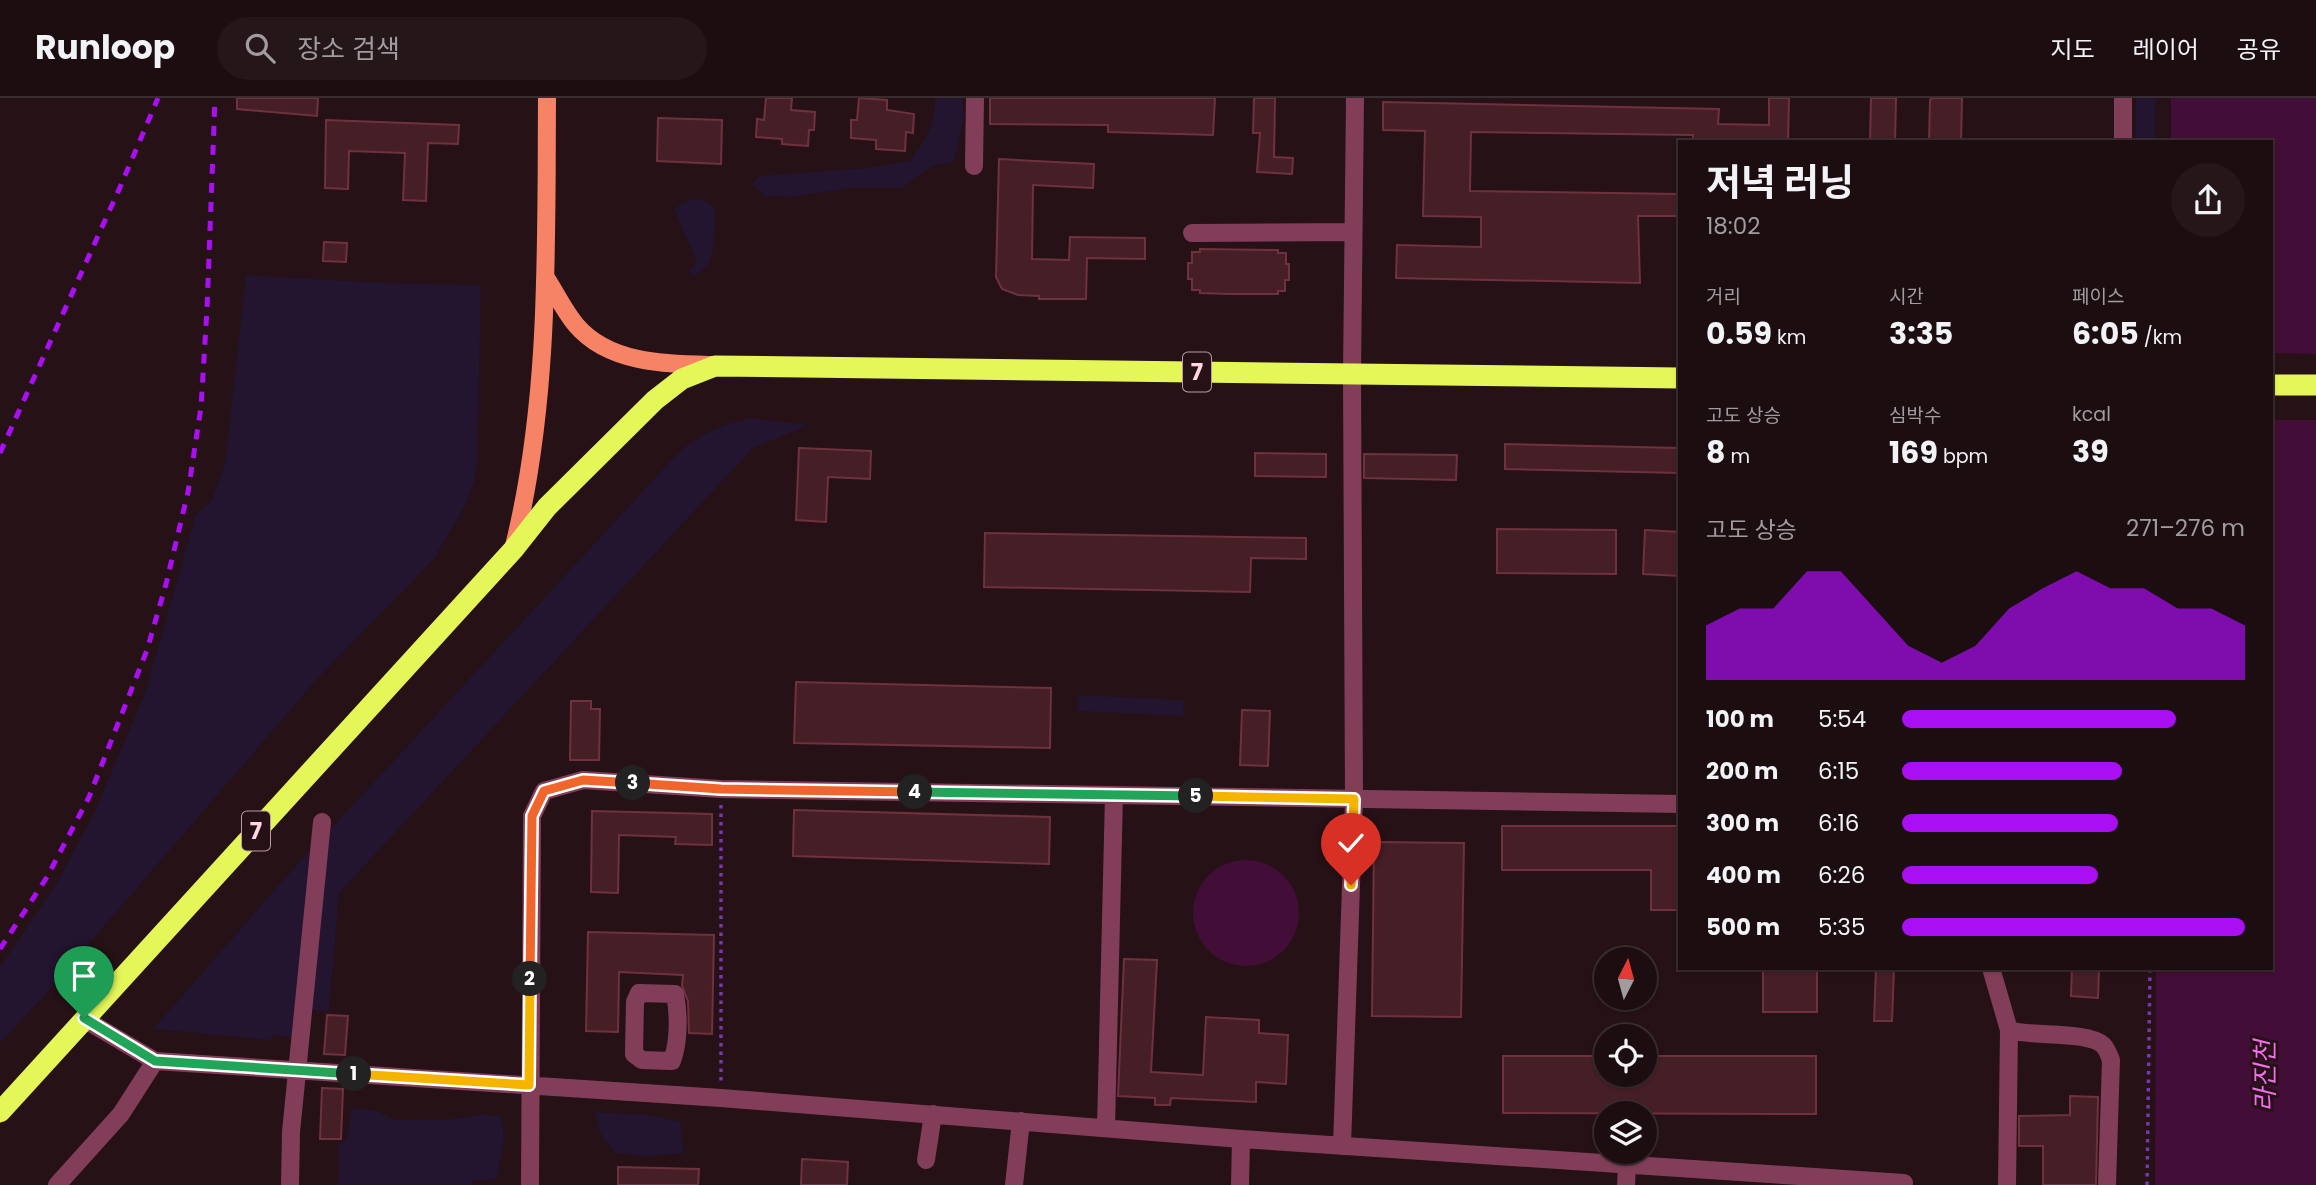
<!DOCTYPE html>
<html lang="ko">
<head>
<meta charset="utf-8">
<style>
  body { margin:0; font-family:Poppins,"Noto Sans KR",sans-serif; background:#251619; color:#f1f3f6; height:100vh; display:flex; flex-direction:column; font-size:26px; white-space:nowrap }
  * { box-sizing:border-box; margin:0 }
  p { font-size:23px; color:#a09c9f }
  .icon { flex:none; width:38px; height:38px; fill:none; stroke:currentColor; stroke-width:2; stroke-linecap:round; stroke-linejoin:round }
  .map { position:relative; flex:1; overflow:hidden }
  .drawer { position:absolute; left:1678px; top:42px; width:595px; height:830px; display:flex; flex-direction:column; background:#1c0d10; border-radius:0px; box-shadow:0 2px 5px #0004,0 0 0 2px #3a2d30 }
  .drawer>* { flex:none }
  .needle { width:46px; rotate:6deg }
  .fabs { position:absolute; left:1594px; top:849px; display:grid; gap:14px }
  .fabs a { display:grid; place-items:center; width:63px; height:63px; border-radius:50%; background:#1c0d10; box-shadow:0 2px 5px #0004,0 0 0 2px #3a2d30; font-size:35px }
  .pin { position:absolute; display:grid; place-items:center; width:60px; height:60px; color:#fff; margin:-72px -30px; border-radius:50% 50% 50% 0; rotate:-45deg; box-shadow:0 0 7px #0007 }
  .pin .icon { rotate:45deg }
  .km { position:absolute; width:35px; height:35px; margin:-18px; border-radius:50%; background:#222; color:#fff; font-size:19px; line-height:35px; text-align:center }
  .round { display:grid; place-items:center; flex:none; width:74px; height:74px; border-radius:37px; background:#251619 }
  .overview { display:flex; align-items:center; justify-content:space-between; height:119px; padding:0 28px }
  h1 { font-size:38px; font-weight:700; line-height:52px }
  .stats { display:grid; grid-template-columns:repeat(3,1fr); gap:10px; height:119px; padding:7px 28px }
  .stats div { display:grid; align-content:center }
  .stats b { font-size:30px; font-weight:700 }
  .stats small { font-size:19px; font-weight:400 }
  .stats p { font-size:19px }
  .chart { height:196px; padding:14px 28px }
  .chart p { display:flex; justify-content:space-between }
  .chart svg { width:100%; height:126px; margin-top:7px; fill:#aa0ef2; opacity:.7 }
  ul { padding:0 28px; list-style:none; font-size:23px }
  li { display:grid; grid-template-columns:112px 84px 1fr; align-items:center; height:52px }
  li i { height:18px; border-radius:9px; background:#aa0ef2 }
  header { display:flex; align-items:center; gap:42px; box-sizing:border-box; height:98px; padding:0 35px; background:#1c0d10; border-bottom:2px solid #3a2d30 }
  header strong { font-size:33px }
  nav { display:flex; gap:38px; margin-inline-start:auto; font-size:24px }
  .search { width:490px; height:63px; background:#251619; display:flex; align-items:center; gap:18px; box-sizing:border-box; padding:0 24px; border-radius:38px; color:#a09c9f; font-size:26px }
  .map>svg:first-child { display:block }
  .green { fill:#23142f }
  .water { fill:#420d36 }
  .pier { fill:#261116 }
  .building { fill:#451e26; stroke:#70313f; stroke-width:2 }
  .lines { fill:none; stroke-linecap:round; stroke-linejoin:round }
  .path { stroke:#7736b2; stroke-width:3.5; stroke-dasharray:3.5 5; stroke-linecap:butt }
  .minor { stroke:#823e58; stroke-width:18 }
  .major { stroke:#f68365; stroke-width:18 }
  .highway { stroke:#e5f659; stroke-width:21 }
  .rail { stroke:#aa0ef2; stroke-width:5; stroke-dasharray:10 9; stroke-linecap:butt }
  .split-1-casing { stroke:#fff; stroke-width:14 }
  .split-2-casing { stroke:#fff; stroke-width:14 }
  .split-3-casing { stroke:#fff; stroke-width:14 }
  .split-4-casing { stroke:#fff; stroke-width:14 }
  .split-5-casing { stroke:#fff; stroke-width:14 }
  .split-6-casing { stroke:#fff; stroke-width:14 }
  .split-1 { stroke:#22a559; stroke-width:9 }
  .split-2 { stroke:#f5b400; stroke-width:9 }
  .split-3 { stroke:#f0652b; stroke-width:9 }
  .split-4 { stroke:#f0652b; stroke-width:9 }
  .split-5 { stroke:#22a559; stroke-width:9 }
  .split-6 { stroke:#f5b400; stroke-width:9 }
  .labels { text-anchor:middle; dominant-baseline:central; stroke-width:6; stroke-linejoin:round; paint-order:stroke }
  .shield { fill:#261116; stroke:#bc9ca6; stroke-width:2 }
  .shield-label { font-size:23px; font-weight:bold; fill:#fdd7e3 }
  .water-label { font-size:26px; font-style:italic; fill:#f76bf0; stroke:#261116 }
</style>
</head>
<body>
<header>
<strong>Runloop</strong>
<div class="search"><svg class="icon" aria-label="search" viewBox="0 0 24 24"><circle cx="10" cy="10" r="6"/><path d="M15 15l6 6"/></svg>장소 검색</div>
<nav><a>지도</a><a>레이어</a><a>공유</a></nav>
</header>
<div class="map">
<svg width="2316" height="1087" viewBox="0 0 2316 1087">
  <rect width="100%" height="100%" fill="#261116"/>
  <path class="green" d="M 935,0 L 962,0 L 964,19 L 954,64 L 932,68 L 902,90 L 851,90 L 792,99 L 765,98 L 752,86 L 760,78 L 868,70 L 910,63 C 926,42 935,27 935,0 Z
    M 2136,0 L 2156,0 L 2155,44 L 2136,44 Z
    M 698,101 L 708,104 L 715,112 C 714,135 718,170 692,178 L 688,172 L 695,167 L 696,162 L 674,111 L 686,103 Z
    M 246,177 L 382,185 L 481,187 L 477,367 L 474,384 L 463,411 L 433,462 L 318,580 L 43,899 L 0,945 L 0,869 L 58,783 L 95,713 L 145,595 L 196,416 L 212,402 L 225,366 Z
    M 750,320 L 809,327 L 753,350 L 339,795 L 329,913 L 311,912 L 327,735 L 681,352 C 703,335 724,326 750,320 Z
    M 1078,597 L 1184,602 L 1183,618 L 1077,613 Z
    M 314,747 L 294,939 L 272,937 L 271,942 L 153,931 Z
    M 352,1010 L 378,1013 L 394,1022 L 454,1021 L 484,1016 L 502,1019 L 504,1041 L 497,1081 L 472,1083 L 472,1087 L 338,1087 L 339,1047 L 346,1042 Z
    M 595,1014 L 650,1017 L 680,1024 L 684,1055 L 648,1058 L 615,1055 L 600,1035 Z"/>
  <path class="water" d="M 2171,0 L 2316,0 L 2316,1087 L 2155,1087 L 2156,870 L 2272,870 L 2272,44 L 2171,44 Z
    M1193 815a53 53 0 1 1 106 0a53 53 0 1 1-106 0Z"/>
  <path class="pier" d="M 2272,255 L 2316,256 L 2316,322 L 2272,322 Z"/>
  <path class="building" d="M 237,0 L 318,0 L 317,18 L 237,11 Z
    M 766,0 L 792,0 L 791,12 L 815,14 L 814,32 L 809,32 L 808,48 L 782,46 L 782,41 L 756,39 L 757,21 L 764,22 Z
    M 859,0 L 887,2 L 887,12 L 914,16 L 913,35 L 906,34 L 905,53 L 876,51 L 876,42 L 851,40 L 851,22 L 857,22 Z
    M 990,0 L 1215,0 L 1213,37 L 1108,34 L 1108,27 L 990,26 Z
    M 1254,0 L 1275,0 L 1274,59 L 1293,60 L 1292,76 L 1257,74 L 1260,35 L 1253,35 Z
    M 1769,0 L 1789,0 L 1788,44 L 1693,44 L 1693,37 L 1471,34 L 1470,93 L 1680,96 L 1680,118 L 1638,118 L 1640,185 L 1396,180 L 1397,147 L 1481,149 L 1481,119 L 1423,118 L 1425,33 L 1383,32 L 1383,4 L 1719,11 L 1718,26 L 1769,27 Z
    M 1871,0 L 1896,0 L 1895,44 L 1870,44 Z
    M 1932,0 L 1962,0 L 1961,44 L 1929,44 L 1930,2 Z
    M 658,20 L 722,22 L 721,66 L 657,63 Z
    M 326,22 L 459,27 L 458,46 L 428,45 L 426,103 L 403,102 L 405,55 L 349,53 L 348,91 L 325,90 Z
    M 999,61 L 1094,66 L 1093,90 L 1033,87 L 1032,161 L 1069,162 L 1070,139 L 1145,140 L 1145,161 L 1087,160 L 1086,201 L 1039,201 L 1039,198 L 1018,197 L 1002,191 L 996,179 Z
    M 324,144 L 347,145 L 346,164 L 323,163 Z
    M 1200,151 L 1278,152 L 1278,155 L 1286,155 L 1286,166 L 1289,166 L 1289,182 L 1285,182 L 1285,193 L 1278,193 L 1278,196 L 1230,196 L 1200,195 L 1200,192 L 1192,192 L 1192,181 L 1188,181 L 1188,165 L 1192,165 L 1192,154 L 1200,154 Z
    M 1505,346 L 1680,350 L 1680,375 L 1505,371 Z
    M 799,350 L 871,353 L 870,381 L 828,379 L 826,424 L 796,422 Z
    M 1255,355 L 1326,356 L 1326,379 L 1255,378 Z
    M 1364,356 L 1457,357 L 1456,382 L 1364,380 Z
    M 1497,431 L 1616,432 L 1616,476 L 1497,475 Z
    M 1645,432 L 1680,434 L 1680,478 L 1643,476 Z
    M 985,435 L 1306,440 L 1306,461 L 1251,460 L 1250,494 L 984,489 Z
    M 796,584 L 1051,590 L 1050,650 L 794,645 Z
    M 571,603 L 591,603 L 591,611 L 600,611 L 599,662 L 570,662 Z
    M 1242,612 L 1270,613 L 1268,668 L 1240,667 Z
    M 794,712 L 1050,719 L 1049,766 L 793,758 Z
    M 592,713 L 712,716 L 712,747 L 675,746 L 676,739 L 619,737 L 618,795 L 591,794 Z
    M 1502,728 L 1680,728 L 1680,812 L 1651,812 L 1651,772 L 1502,772 Z
    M 1374,744 L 1464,745 L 1461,919 L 1372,918 Z
    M 588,834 L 714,837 L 712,936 L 689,935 L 688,903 L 682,888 L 683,877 L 619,874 L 618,934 L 586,933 Z
    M 1124,861 L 1157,862 L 1151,974 L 1203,977 L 1206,919 L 1259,922 L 1259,935 L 1288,937 L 1286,986 L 1256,984 L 1256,1004 L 1171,1000 L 1170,1007 L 1155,1007 L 1155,1000 L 1118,998 Z
    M 1763,870 L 1817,870 L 1817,914 L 1763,914 Z
    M 1876,870 L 1894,870 L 1892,923 L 1874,923 Z
    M 2072,870 L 2099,870 L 2098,900 L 2071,898 Z
    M 327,917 L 348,918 L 345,957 L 324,956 Z
    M 1503,958 L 1606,958 L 1606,976 L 1645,976 L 1645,958 L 1816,958 L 1816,1016 L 1503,1015 Z
    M 322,990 L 343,991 L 341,1041 L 320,1041 Z
    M 2070,998 L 2098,999 L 2096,1087 L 2043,1087 L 2043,1048 L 2019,1048 L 2019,1018 L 2070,1017 Z
    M 802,1061 L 848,1064 L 847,1087 L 801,1087 Z
    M 618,1069 L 699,1071 L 698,1087 L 618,1087 Z"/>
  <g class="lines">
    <path class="path" d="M 721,707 L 721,983
      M 2147,1087 L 2150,870"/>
    <path class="minor" d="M 2123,44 L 2123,0
      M 974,68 L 975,0
      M 1192,135 L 1353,134
      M 1991,870 L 2009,932 C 2032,939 2088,933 2103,947 C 2107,951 2109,957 2111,962 L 2107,1087
      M 639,895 L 675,896 C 679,917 679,944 672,963 L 642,962 L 634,956 L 635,904 Z
      M 84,921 L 155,963 L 721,1000 L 1241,1041 L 1904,1085
      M 1106,1029 L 1114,697
      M 1342,1048 L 1354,701 L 1352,276 L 1355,0
      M 926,1062 L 933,1016
      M 57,1087 L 121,1016 L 155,963
      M 290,1087 L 291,1034 L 322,724
      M 530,1087 L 532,718 L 544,693 L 583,682 L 721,691 L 1680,706
      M 1014,1087 L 1021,1023
      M 1240,1087 L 1241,1041
      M 1626,1087 L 1627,1067
      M 2007,1087 L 2009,932"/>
    <path class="major" d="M 546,180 C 556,195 564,213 576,227 C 609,266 667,266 713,267
      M 514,448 C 550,302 546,150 547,0"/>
    <path class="highway" d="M 2272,287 L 2316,287
      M 0,1014 L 513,452 L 547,409 L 655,302 L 682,281 L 715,268 L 1680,280"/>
    <path class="rail" d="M 0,355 L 121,87 L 158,0
      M 0,851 L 47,779 L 89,699 L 147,552 L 166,486 L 188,394 L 201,309 L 207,211 L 215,0"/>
  </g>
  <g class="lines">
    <defs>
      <path id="split-1" d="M 84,920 L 155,963 L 354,976"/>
      <path id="split-2" d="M 354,976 L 529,987 L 530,881"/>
      <path id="split-3" d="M 530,881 L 532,718 L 544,693 L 583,682 L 633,685"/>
      <path id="split-4" d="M 633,685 L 721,691 L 915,694"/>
      <path id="split-5" d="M 915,694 L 1196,698"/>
      <path id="split-6" d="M 1196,698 L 1354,701 L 1351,787"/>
    </defs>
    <use href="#split-1" class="split-1-casing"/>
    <use href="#split-2" class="split-2-casing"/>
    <use href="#split-3" class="split-3-casing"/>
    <use href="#split-4" class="split-4-casing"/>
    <use href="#split-5" class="split-5-casing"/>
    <use href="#split-6" class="split-6-casing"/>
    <use href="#split-1" class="split-1"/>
    <use href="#split-2" class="split-2"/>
    <use href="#split-3" class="split-3"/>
    <use href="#split-4" class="split-4"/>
    <use href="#split-5" class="split-5"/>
    <use href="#split-6" class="split-6"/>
  </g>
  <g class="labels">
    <g class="shield">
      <rect x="1183" y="254.5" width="28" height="39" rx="5"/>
      <rect x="242" y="713.5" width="28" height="39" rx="5"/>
    </g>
    <g class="shield-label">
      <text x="1197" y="274">7</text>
      <text x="256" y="733">7</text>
    </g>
    <g class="water-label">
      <text transform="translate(2265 978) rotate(-90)">라진천</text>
    </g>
  </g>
</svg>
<div class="fabs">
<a><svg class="needle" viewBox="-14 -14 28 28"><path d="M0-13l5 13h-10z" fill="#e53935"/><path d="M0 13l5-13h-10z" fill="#a09c9f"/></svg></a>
<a><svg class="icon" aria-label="locate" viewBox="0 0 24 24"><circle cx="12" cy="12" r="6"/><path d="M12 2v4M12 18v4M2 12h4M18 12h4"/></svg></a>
<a><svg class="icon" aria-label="layers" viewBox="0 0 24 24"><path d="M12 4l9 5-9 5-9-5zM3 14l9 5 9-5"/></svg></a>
</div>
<div class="pin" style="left:84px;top:920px;background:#1e9e55"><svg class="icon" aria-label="arrive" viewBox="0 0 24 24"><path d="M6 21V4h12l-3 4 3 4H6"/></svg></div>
<div class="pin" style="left:1351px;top:787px;background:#d93025"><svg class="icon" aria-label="check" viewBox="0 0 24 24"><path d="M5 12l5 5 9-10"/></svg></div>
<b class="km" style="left:354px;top:976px">1</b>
<b class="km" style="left:530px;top:881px">2</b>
<b class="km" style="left:633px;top:685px">3</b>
<b class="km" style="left:915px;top:694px">4</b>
<b class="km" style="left:1196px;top:698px">5</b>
<section class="drawer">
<div class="overview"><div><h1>저녁 러닝</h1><p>18:02</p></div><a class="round"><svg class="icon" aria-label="share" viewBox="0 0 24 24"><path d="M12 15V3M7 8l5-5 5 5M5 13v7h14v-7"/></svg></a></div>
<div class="stats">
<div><p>거리</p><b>0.59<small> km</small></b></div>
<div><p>시간</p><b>3:35</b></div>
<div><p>페이스</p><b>6:05<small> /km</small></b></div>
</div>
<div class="stats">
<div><p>고도 상승</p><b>8<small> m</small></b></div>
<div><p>심박수</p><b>169<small> bpm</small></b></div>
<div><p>kcal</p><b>39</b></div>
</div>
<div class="chart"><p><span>고도 상승</span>271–276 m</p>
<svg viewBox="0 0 160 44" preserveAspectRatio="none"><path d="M0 44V25L10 19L20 19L30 6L40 6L50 19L60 32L70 38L80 32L90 19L100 12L110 6L120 12L130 12L140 19L150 19L160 25V44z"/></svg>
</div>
<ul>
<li><b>100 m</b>5:54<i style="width:80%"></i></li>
<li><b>200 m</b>6:15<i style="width:64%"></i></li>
<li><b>300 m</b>6:16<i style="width:63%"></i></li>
<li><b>400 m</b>6:26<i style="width:57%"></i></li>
<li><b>500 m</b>5:35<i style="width:100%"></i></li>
</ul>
</section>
</div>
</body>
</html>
